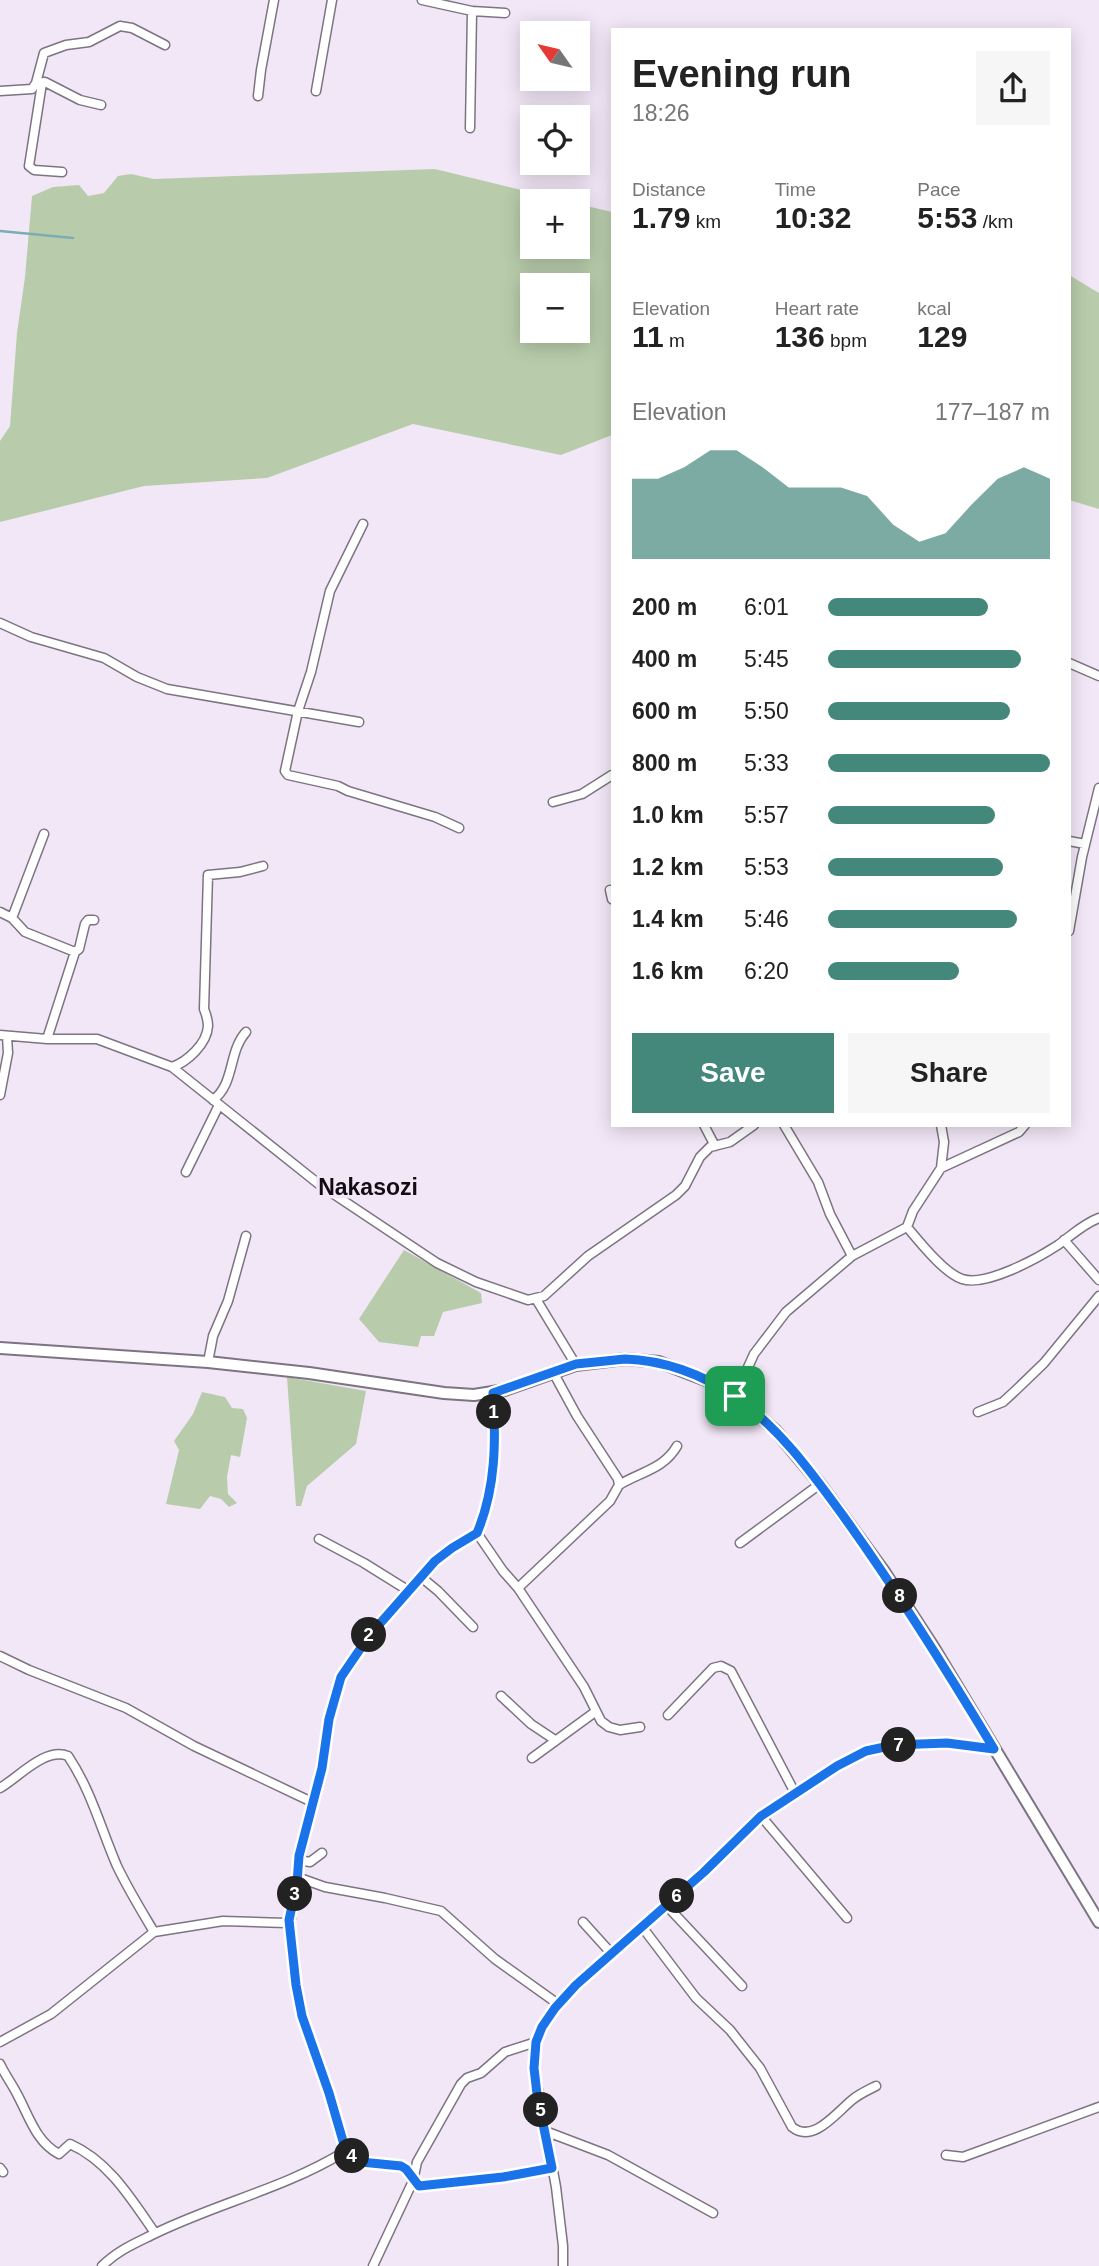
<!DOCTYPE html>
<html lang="en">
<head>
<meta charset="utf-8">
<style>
  body { margin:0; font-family:Arial,sans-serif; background:#f6f6f6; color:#222; height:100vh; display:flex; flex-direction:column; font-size:26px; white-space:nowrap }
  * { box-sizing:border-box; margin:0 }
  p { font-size:23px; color:#767676 }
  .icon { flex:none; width:38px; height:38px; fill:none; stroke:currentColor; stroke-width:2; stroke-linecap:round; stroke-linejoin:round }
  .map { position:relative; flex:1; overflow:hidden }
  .details { position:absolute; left:611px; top:28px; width:460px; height:1099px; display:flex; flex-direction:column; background:#fff; border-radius:0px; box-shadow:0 4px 18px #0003 }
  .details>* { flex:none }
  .needle { width:46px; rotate:304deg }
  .tools { position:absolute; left:520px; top:21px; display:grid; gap:14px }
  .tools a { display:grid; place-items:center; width:70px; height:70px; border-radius:0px; background:#fff; box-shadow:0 4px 18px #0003; font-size:35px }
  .pin { position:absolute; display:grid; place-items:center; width:60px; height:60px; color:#fff; margin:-30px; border-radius:14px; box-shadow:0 4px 10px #0006 }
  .km { position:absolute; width:35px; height:35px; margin:-18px; border-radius:50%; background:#222; color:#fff; font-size:19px; line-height:35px; text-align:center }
  .round { display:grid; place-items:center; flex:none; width:74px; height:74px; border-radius:0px; background:#f6f6f6 }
  .summary { display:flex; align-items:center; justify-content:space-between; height:119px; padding:0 21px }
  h1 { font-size:38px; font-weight:800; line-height:52px }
  .stats { display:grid; grid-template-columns:repeat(3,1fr); gap:10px; height:119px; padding:7px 21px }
  .stats div { display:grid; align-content:center }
  .stats b { font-size:30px; font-weight:800 }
  .stats small { font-size:19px; font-weight:400 }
  .stats p { font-size:19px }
  .chart { height:196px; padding:14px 21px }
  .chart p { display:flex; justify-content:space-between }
  .chart svg { width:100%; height:126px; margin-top:7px; fill:#44887b; opacity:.7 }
  .cta { display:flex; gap:14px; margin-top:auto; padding:14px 21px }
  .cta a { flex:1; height:80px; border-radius:0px; background:#44887b; color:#fff; font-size:28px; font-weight:800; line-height:80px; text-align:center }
  .cta a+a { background:#f6f6f6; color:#222 }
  ul { padding:0 21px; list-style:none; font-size:23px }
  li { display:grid; grid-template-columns:112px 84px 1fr; align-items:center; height:52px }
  li i { height:18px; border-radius:9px; background:#44887b }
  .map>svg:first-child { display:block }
  .green { fill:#b8ccab; fill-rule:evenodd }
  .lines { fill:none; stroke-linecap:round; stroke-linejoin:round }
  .stream { stroke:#7cadb1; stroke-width:2.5 }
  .minor-casing { stroke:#7d7482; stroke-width:11 }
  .tertiary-casing { stroke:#7d7482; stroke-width:14 }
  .minor { stroke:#fff; stroke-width:8 }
  .tertiary { stroke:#fff; stroke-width:10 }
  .route-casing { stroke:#fff; stroke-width:14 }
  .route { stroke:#1a73e8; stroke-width:9 }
  .labels { text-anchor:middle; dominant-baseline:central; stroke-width:7; stroke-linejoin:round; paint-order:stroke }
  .quarter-label { font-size:23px; font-weight:bold; fill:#110d12; stroke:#f2e7f7 }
</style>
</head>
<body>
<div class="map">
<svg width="1099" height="2266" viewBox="0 0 1099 2266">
  <rect width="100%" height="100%" fill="#f2e7f7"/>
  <path class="green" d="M 435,169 L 567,201 L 532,201 L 532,247 L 578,247 L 578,204 L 612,212 L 612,435 L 561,455 L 413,424 L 267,478 L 144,486 L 0,522 L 0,441 L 10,426 L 17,333 L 25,277 L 32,196 L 53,187 L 79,185 L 88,196 L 104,193 L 118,176 L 131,174 L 154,179 ZM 532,285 L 578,285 L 578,331 L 532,331 Z
    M 1069,275 L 1099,293 L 1099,509 L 1069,500 Z
    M 404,1250 L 481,1293 L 482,1303 L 443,1312 L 434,1336 L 421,1336 L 418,1347 L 379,1342 L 359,1319 Z
    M 287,1377 L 366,1391 L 356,1444 L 307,1486 L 301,1506 L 296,1506 Z
    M 202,1392 L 225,1397 L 232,1408 L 243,1409 L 247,1418 L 240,1457 L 231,1455 L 227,1477 L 228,1494 L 237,1503 L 229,1507 L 221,1499 L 210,1496 L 200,1509 L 166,1504 L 179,1450 L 174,1441 L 193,1414 Z"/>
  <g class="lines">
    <path class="stream" d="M 0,231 L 73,238"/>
    <defs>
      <path id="minor" d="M 422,0 L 472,11 L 470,128
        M 472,11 L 505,13
        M 36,83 L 44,53 L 66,45 L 89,42 L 120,26 L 132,28 L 165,45
        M 42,83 L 29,166 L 34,170 L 62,172
        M 0,91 L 32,89 L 36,83 L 45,82 L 80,100 L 101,105
        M 316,91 L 332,0
        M 258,96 L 261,70 L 274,0
        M 363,524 L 330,591 L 311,672 L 298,711 L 285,771 L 288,775 L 338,786 L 348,791 L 435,817 L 459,828
        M 0,623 L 31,637 L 104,658 L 137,677 L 167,689 L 359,722
        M 1069,663 L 1099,676
        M 553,802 L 582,794 L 612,775
        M 1069,841 L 1085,844
        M 610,890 L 612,899
        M 0,912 L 12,918 L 25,932 L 75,952
        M 12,918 L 44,834
        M 1069,931 L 1082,857 L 1099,788
        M 0,1035 L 47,1039 L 97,1039 L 172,1067 L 320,1185 L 437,1263 L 476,1282 L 528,1300 L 544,1296 L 588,1256 L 676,1195 L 685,1186 L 700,1157 L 710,1147 L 730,1142 L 754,1125
        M 47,1039 L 75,952 L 79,949 L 85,924 L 88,920 L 94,920
        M 172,1067 C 187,1062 207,1044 208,1026 C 208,1021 206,1014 204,1009 L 208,875 L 240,872 L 263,866
        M 0,1095 L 8,1053 L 7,1036
        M 213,1100 C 235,1084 228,1052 246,1032
        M 704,1125 L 715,1146
        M 784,1125 L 818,1182 L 830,1214 L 852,1256
        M 941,1168 L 1019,1132 L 1025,1125
        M 186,1172 L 219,1105
        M 907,1227 C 919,1241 944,1273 962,1279 C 986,1287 1038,1258 1058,1245 C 1072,1235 1083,1224 1099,1218
        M 1064,1240 L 1099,1280
        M 536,1299 L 576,1365
        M 208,1362 L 213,1336 L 228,1301 L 246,1236
        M 735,1396 L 754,1354 L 786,1312 L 852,1256 L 907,1227 L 913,1211 L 941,1168 L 944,1142 L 941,1125
        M 978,1412 L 1003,1402 L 1016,1390 L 1044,1363 L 1099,1296
        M 619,1485 C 640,1472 664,1469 677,1446
        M 477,1533 L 503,1571 L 518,1588 L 584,1687 L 601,1721 L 609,1727 L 620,1730 L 640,1727
        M 319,1539 L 364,1563 L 409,1591
        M 740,1543 L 820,1484
        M 421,1577 L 438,1591 L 473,1627
        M 518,1588 L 610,1501 L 619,1485 L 618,1479 L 577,1416 L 553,1372
        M 0,1656 L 29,1670 L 126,1708 L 194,1746 L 314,1803
        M 501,1696 L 531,1724 L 555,1740
        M 668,1715 L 713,1668 L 721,1666 L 731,1671 L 795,1793
        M 532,1758 L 595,1712
        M 0,1788 C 19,1777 45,1747 68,1756 C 91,1790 101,1829 117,1866 C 128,1889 141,1910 154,1932
        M 761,1816 L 847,1918
        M 299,1860 L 310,1862 L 322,1853
        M 297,1877 L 325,1887 L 385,1898 L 441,1911 L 495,1959 L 558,2004
        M 667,1906 L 742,1986
        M 583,1922 L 611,1953
        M 643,1928 L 696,1998 L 730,2030 L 760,2068 L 792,2127 C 813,2144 836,2113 852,2100 C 859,2094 868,2090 876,2086
        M 0,2042 L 51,2014 L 154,1932 L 223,1921 L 286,1923 L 291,1918 L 299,1856 L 322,1768 L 329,1719 L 340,1677 L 369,1636 L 435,1561 L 451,1548 L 477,1533 C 496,1488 496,1441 493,1393
        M 0,2064 C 5,2075 12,2084 17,2094 C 29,2116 36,2142 59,2154 L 70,2144 C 109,2161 132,2200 155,2233
        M 545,2131 L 608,2155 L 713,2213
        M 345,2148 L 355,2160 L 400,2166 L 406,2170 L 419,2186 L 503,2177 L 552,2168
        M 946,2155 L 963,2157 L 1099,2107
        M 0,2168 L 3,2172
        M 102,2266 C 118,2250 136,2243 156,2233 C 218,2203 285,2188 344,2152 L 346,2145 L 302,2016 L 296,1985 L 289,1920
        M 373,2266 L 413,2181 L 417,2162 L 461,2084 L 467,2078 L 481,2073 L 505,2052 L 536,2042
        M 563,2266 L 563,2246 L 556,2187 L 534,2068 L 536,2042 L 542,2027 L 555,2008 L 576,1985 L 704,1872 L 761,1816 L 837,1766 L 866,1751 L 895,1745 L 947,1743 L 994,1749"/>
      <path id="tertiary" d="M 0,1348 L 208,1362 L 309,1373 L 444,1393 L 474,1395 L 505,1390 L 576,1365 L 625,1359 L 659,1362 L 713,1383 L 735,1396 L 775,1430 L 820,1484 L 885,1573 L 934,1648 L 1099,1922"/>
    </defs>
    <use href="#minor" class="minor-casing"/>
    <use href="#tertiary" class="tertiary-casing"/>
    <use href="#minor" class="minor"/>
    <use href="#tertiary" class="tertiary"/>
  </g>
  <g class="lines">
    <defs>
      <path id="route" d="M 625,1359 C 663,1360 702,1374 734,1396 C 779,1427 812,1473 844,1517 C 898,1592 946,1669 994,1749 L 947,1743 L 894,1745 L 866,1751 L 837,1766 L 761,1816 L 704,1872 L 576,1985 L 555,2008 L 542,2027 L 536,2042 L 534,2068 L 537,2094 L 552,2168 L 503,2177 L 419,2186 L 406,2169 L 401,2166 L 361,2162 L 355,2160 L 345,2148 L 329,2093 L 302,2016 L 296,1985 L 289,1920 L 297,1883 L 299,1856 L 322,1768 L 329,1719 L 341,1677 L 369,1636 L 435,1561 L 452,1548 L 477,1533 C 496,1488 496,1441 493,1393 L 576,1364 Z"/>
    </defs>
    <use href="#route" class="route-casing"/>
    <use href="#route" class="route"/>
  </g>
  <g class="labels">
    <g class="quarter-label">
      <text x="368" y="1187">Nakasozi</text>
    </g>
  </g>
</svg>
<div class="tools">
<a><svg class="needle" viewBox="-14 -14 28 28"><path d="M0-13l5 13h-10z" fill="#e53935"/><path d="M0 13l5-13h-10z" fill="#767676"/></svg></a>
<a><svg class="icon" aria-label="locate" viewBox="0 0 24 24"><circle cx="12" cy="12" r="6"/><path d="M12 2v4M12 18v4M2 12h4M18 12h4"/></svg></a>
<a>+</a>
<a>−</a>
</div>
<div class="pin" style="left:735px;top:1396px;background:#1e9e55"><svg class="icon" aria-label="arrive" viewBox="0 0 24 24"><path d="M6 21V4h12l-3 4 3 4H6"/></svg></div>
<b class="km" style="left:494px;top:1412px">1</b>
<b class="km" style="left:369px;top:1635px">2</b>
<b class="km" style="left:295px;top:1894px">3</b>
<b class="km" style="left:352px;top:2156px">4</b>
<b class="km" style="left:541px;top:2110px">5</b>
<b class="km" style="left:677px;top:1896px">6</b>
<b class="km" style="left:899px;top:1745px">7</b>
<b class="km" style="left:900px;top:1596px">8</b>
<section class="details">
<div class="summary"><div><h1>Evening run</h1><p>18:26</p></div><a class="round"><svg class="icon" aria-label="share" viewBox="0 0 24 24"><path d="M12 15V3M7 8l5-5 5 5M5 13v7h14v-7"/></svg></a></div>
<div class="stats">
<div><p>Distance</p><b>1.79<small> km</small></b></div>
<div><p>Time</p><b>10:32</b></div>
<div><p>Pace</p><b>5:53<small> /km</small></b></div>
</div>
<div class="stats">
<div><p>Elevation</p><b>11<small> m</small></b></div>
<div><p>Heart rate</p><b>136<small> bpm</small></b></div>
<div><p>kcal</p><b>129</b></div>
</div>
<div class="chart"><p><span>Elevation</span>177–187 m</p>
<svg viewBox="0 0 160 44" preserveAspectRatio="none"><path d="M0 44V16L10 16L20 12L30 6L40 6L50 12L60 19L70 19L80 19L90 22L100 32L110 38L120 35L130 25L140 16L150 12L160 16V44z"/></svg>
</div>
<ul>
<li><b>200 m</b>6:01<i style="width:72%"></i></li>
<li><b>400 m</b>5:45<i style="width:87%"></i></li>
<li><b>600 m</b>5:50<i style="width:82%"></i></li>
<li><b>800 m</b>5:33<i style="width:100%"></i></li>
<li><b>1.0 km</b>5:57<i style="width:75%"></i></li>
<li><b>1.2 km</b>5:53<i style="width:79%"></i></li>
<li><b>1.4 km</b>5:46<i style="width:85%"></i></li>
<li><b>1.6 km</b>6:20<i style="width:59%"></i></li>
</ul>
<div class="cta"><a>Save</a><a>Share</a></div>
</section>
</div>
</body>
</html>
